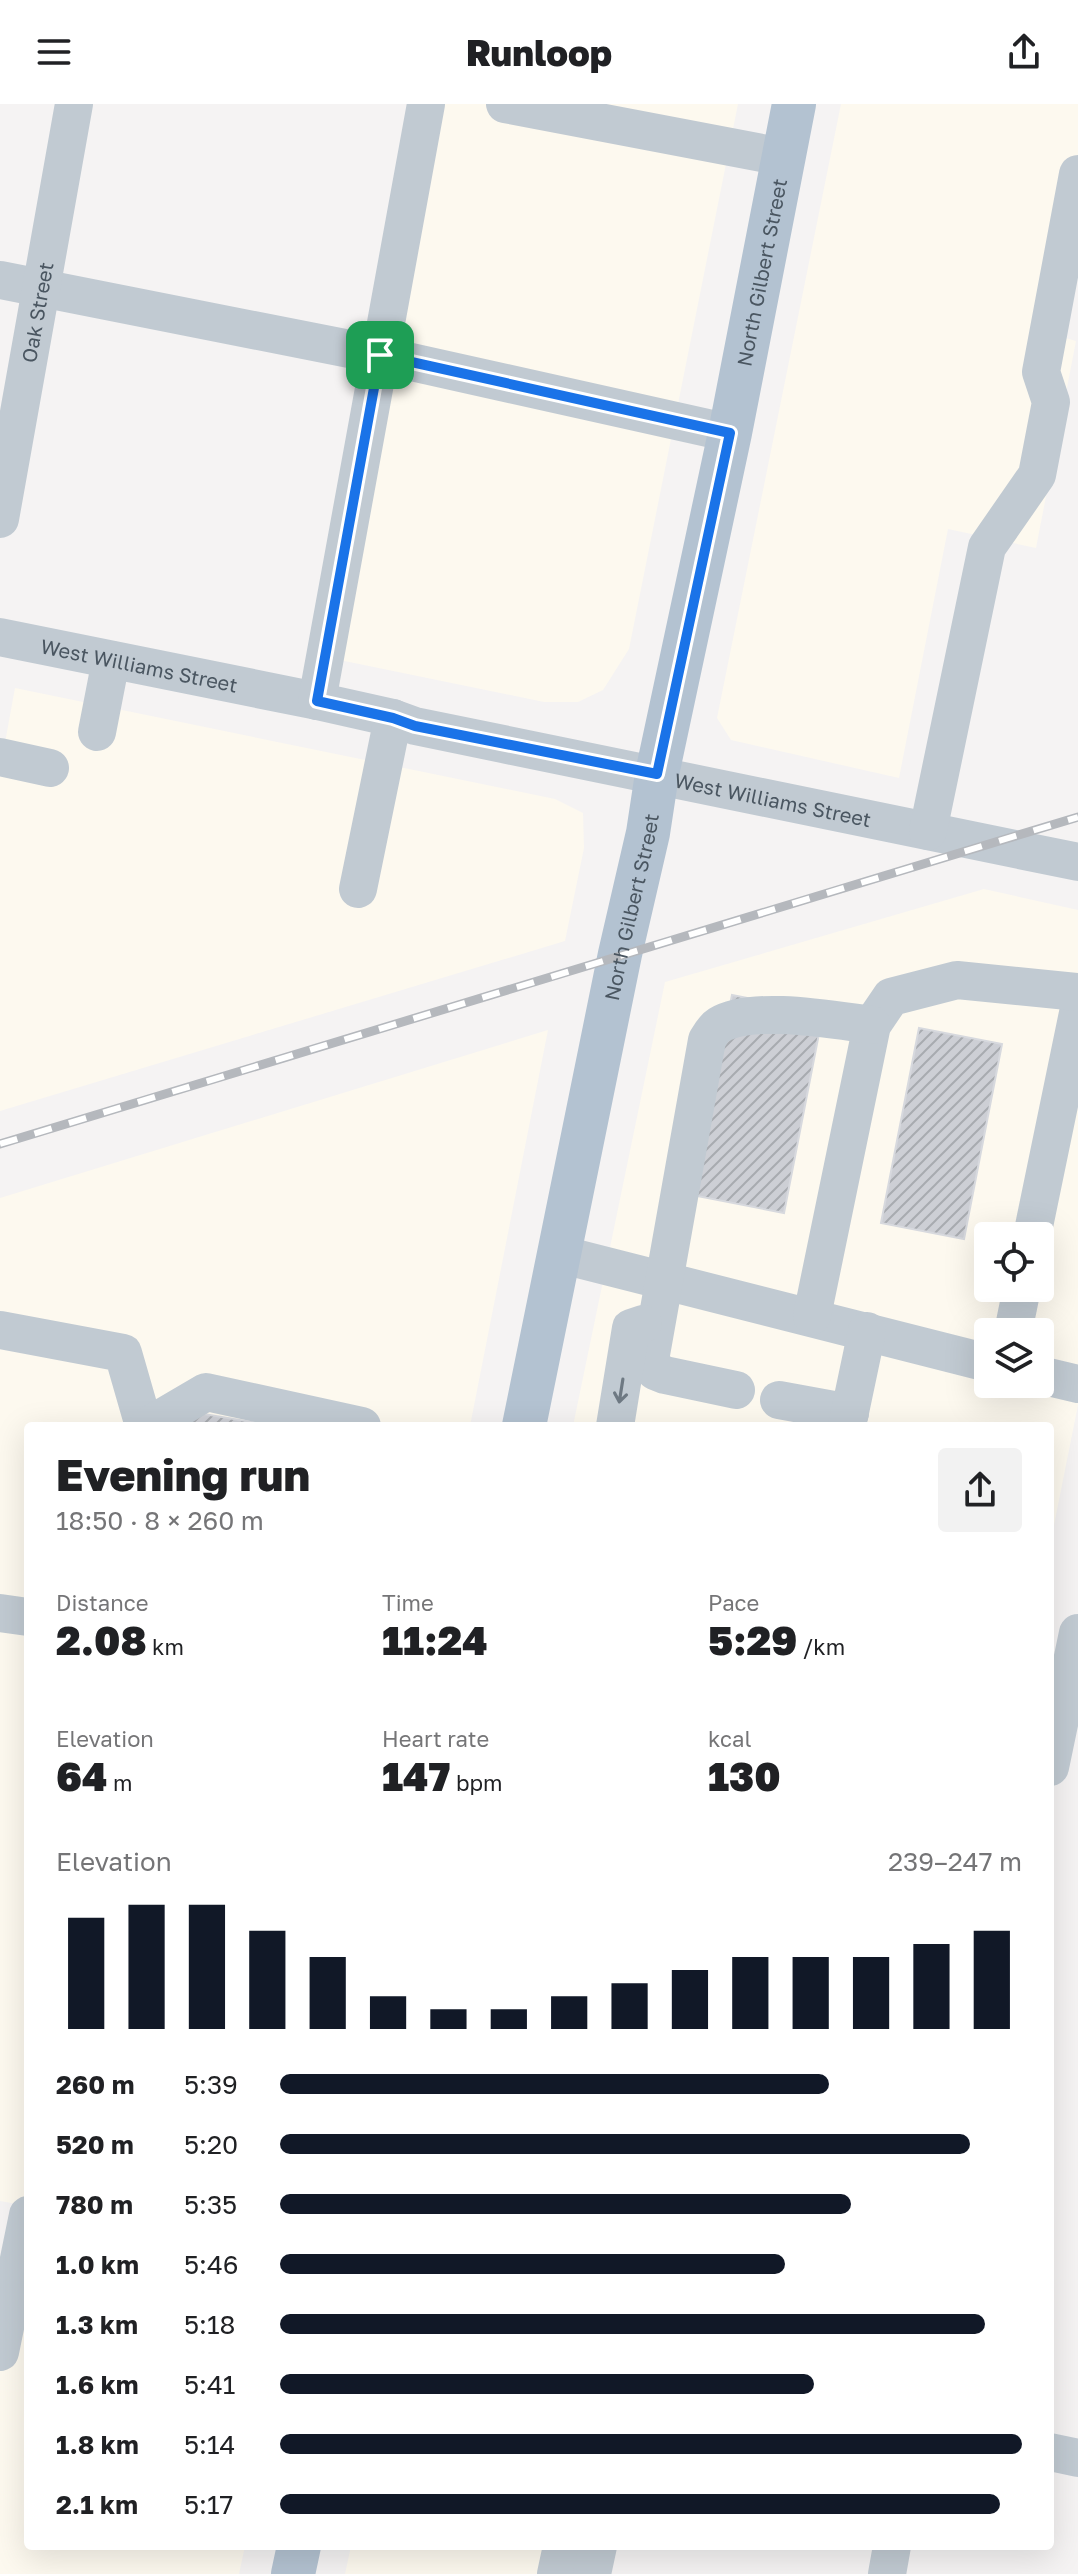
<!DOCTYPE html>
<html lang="en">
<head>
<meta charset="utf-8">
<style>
  body { margin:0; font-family:"Golos Text",sans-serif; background:#f2f2f2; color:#202124; height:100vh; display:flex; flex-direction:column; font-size:30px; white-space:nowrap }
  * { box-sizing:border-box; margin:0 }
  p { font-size:26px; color:#757577 }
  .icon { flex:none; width:44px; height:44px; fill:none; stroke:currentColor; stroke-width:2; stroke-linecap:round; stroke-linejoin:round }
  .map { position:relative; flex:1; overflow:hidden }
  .sheet { position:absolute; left:24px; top:1318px; width:1030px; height:1128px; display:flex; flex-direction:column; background:#fff; border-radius:8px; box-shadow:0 8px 32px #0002 }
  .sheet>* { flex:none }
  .buttons { position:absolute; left:974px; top:1118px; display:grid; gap:16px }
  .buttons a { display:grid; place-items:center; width:80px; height:80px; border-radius:8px; background:#fff; box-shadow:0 8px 32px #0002; font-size:40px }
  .pin { position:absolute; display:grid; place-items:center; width:68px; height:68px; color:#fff; margin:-34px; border-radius:16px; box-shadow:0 4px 12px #0006 }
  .round { display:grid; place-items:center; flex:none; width:84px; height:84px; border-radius:8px; background:#f2f2f2 }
  .headline { display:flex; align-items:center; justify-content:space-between; height:136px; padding:0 32px }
  h1 { font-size:44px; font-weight:800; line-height:60px }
  .figures { display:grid; grid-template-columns:repeat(3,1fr); gap:12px; height:136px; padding:8px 32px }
  .figures div { display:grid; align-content:center }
  .figures b { font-size:40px; font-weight:800 }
  .figures small { font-size:22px; font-weight:400 }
  .figures p { font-size:22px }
  .chart { height:224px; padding:16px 32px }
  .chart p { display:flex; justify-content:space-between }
  .chart svg { width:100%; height:144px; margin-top:8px; stroke:#111827; stroke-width:6 }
  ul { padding:0 32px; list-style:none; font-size:26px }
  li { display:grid; grid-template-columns:128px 96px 1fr; align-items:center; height:60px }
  li i { height:20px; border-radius:10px; background:#111827 }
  header { display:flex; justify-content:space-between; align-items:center; height:104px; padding:0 32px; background:#fff; font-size:36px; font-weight:800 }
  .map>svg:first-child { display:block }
  .commercial { fill:#fdf9ef; fill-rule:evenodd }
  .building { fill:url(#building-hatch); stroke:#d7d9de; stroke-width:2 }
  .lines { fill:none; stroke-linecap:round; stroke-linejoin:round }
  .minor { stroke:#c1cad2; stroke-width:38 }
  .major { stroke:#b3c2d1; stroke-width:44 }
  .rail-casing { stroke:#b5b8bd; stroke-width:9 }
  .rail { stroke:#fff; stroke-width:6; stroke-dasharray:18; stroke-linecap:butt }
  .oneway { stroke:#6e7983 }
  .route-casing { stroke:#fff; stroke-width:16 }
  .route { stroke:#1a73e8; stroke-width:10 }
  .labels { text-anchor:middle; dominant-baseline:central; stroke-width:7; stroke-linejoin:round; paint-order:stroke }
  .street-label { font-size:20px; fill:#4a5661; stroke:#fff }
</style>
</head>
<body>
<header><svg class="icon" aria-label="menu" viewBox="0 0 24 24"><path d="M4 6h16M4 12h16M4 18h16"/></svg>Runloop<svg class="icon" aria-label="share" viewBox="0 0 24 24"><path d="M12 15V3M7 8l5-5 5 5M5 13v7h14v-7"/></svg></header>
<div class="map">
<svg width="1078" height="2470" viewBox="0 0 1078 2470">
  <defs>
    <pattern id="building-hatch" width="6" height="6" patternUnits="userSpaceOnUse" patternTransform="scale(2)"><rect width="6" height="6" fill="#cdcfd5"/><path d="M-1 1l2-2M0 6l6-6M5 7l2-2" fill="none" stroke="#a8abb0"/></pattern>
  </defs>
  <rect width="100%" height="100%" fill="#f5f3f3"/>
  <path class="commercial" d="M 426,0 L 738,0 L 629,545 L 603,586 L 578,598 L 544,598 L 325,553 Z
    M 841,0 L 1078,0 L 1078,70 L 1049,229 L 1076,237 L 1036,444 L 948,425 L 899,674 L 731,636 L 717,614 Z
    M 15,584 L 555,695 L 583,709 L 584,744 L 565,837 L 0,1007 L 0,666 Z
    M 984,785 L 1078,806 L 1078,1301 L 1052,1431 L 1050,1431 L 1050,1322 L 573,1322 L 665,878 ZM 988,1132 L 1040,1132 L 1040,1184 L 988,1184 ZM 988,1228 L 1040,1228 L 1040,1280 L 988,1280 Z
    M 548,926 L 470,1322 L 28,1322 L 28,2102 L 0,2097 L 0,1094 Z
    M 0,2166 L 28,2171 L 28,2442 L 245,2442 L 239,2470 L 0,2470 Z
    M 351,2442 L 598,2442 L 592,2470 L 345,2470 Z"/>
  <path class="building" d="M 732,891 L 823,909 L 784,1109 L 692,1091 Z
    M 919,924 L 1002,940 L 964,1135 L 881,1119 Z
    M 186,1307 L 276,1322 L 183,1322 Z"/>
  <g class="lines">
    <g class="minor">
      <path d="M 505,0 L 783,53"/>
      <path d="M 0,176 L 380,251 L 730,329"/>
      <path id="s1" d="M 0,415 L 74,0"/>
      <path id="s2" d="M 0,533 L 317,597 L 393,614 L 415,622 L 1078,758"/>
      <path d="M 317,597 L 426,0"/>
      <path d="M 97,628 L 111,556"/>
      <path d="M 0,653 L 50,664"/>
      <path d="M 928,727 L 987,443 L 1037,371 L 1051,298 L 1041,268 L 1078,70"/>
      <path d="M 358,785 L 393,614"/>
      <path d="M 1032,1132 L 1078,909"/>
      <path d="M 559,1150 L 988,1259"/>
      <path d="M 812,1212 L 872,921 L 891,893 L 957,876 L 1078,888"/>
      <path d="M 0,1226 L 123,1249 L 144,1322"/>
      <path d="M 1013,1228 L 1022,1184"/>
      <path d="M 1040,1271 L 1078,1280"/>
      <path d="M 736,1286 L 665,1271 L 655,1267 L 650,1256 L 707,936 C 710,931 714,924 719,921 C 753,901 833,916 872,921"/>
      <path d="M 779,1296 L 850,1309"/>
      <path d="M 148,1322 L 206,1288 L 362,1322"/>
      <path d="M 615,1322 L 631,1224 L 643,1220"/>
      <path d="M 847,1322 L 867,1227"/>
      <path d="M 0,1509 L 28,1513"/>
      <path d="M 1050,1663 L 1078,1529"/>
      <path d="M 0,2248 L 28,2111"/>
      <path d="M 1050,2348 L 1078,2354"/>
      <path d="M 556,2470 L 562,2442"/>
      <path d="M 592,2470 L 598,2442"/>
      <path d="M 887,2470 L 892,2442"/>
    </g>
    <g class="major">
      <path id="s3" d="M 524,1322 L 620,850 L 648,729 L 657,670 L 730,329 L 794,0"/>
      <path d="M 293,2470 L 299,2442"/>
    </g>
    <defs>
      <path id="rail" d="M 0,1040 L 1078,713"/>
    </defs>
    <use href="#rail" class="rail-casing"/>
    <use href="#rail" class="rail"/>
  </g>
  <defs><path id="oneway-shaft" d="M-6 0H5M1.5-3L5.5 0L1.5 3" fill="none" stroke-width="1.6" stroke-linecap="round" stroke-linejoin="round" transform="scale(2)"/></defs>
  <use class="oneway" href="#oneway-shaft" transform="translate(621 1287) rotate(99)"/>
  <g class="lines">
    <defs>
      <path id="route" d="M 380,251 L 730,329 L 657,670 L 415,622 L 393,614 L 317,597 Z"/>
    </defs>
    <use href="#route" class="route-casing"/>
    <use href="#route" class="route"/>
  </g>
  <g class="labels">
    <g class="street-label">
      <text stroke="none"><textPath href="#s3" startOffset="1178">North Gilbert Street</textPath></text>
      <text stroke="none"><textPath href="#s1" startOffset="210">Oak Street</textPath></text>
      <text stroke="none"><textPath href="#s2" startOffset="142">West Williams Street</textPath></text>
      <text stroke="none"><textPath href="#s2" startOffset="790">West Williams Street</textPath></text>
      <text stroke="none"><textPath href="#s3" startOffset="530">North Gilbert Street</textPath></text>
    </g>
  </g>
</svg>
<div class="buttons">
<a><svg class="icon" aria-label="locate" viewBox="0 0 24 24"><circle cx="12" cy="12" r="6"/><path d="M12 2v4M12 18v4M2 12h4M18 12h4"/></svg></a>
<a><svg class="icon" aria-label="layers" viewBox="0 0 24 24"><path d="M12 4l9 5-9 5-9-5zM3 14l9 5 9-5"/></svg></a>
</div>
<div class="pin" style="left:380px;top:251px;background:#1e9e55"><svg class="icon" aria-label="arrive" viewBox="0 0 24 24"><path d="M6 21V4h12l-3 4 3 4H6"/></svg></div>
<section class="sheet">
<div class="headline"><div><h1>Evening run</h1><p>18:50 · 8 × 260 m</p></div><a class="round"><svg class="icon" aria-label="share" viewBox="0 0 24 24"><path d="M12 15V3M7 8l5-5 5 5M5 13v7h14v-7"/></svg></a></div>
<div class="figures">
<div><p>Distance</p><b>2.08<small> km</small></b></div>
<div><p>Time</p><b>11:24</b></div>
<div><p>Pace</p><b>5:29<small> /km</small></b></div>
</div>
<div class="figures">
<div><p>Elevation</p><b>64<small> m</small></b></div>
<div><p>Heart rate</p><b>147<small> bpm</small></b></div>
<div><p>kcal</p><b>130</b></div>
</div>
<div class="chart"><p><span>Elevation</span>239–247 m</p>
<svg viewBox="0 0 160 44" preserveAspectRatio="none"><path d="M5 44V10M15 44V6M25 44V6M35 44V14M45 44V22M55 44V34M65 44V38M75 44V38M85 44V34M95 44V30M105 44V26M115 44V22M125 44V22M135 44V22M145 44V18M155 44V14"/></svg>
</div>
<ul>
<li><b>260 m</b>5:39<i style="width:74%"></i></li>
<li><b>520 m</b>5:20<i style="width:93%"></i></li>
<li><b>780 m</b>5:35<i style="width:77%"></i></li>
<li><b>1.0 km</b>5:46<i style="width:68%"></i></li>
<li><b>1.3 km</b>5:18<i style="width:95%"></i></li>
<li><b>1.6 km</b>5:41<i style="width:72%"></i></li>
<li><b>1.8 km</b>5:14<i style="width:100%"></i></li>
<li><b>2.1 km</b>5:17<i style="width:97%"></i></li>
</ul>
</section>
</div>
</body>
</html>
